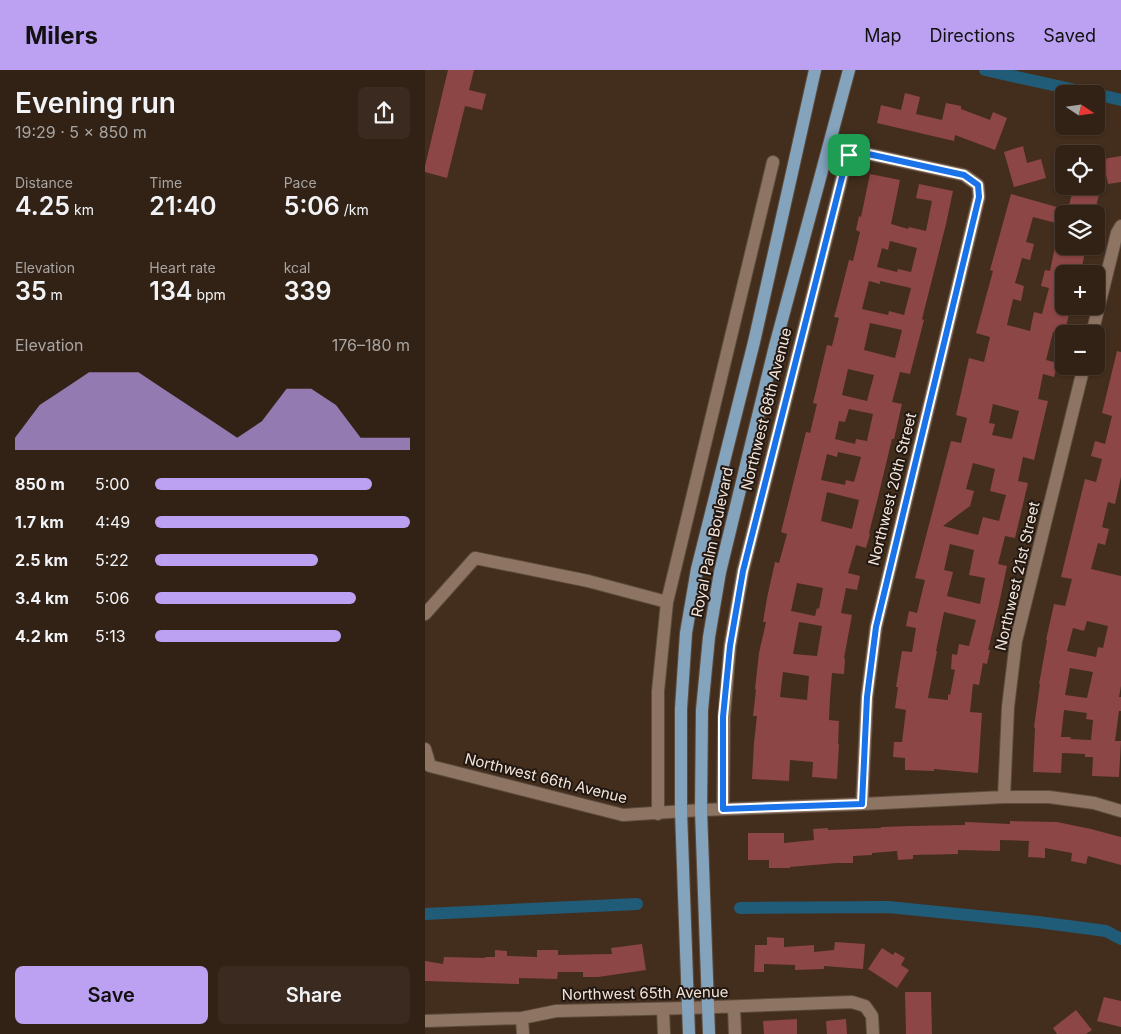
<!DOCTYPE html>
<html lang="en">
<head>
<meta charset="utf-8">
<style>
  body { margin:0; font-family:Inter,sans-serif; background:#3a2a1f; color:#f1f3f6; height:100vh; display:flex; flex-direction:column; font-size:19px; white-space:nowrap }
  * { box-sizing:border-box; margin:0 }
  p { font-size:16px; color:#a8a4a1 }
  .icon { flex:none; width:28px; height:28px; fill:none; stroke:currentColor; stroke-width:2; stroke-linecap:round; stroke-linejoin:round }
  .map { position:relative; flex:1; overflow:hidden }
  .drawer { display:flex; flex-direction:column; background:#322216; width:425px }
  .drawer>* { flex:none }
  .needle { width:32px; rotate:103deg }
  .buttons { position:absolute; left:630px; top:15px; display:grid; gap:10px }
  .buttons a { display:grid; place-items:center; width:50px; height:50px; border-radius:8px; background:#322216; box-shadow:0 1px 4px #0004,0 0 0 1px #4d3f35; font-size:25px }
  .pin { position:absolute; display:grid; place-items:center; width:42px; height:42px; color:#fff; margin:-21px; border-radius:10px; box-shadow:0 2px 8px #0006 }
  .round { display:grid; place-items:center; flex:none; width:52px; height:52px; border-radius:8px; background:#3a2a1f }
  .overview { display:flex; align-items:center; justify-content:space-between; height:85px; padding:0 15px }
  h1 { font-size:28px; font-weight:600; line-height:38px }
  .figures { display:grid; grid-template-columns:repeat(3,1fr); gap:8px; height:85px; padding:5px 15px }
  .figures div { display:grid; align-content:center }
  .figures b { font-size:25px; font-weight:600 }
  .figures small { font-size:14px; font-weight:400 }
  .figures p { font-size:14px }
  .chart { height:140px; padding:10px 15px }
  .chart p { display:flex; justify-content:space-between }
  .chart svg { width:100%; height:90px; margin-top:5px; fill:#bca0f2; opacity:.7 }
  .action { display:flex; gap:10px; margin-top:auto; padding:10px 15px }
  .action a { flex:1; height:58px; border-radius:8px; background:#bca0f2; color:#111; font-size:20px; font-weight:600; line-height:58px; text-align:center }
  .action a+a { background:#3a2a1f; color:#f1f3f6 }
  ul { padding:0 15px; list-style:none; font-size:16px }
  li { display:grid; grid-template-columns:80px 60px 1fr; align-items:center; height:38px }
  li i { height:12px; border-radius:6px; background:#bca0f2 }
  header { display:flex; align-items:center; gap:30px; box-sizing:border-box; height:70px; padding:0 25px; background:#bca0f2; color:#111 }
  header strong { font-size:24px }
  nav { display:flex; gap:28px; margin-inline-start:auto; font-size:18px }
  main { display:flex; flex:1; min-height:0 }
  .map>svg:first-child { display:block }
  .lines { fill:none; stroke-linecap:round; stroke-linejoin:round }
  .canal { stroke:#205c78; stroke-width:12 }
  .building { fill:#8c4645; fill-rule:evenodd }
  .minor-casing { stroke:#5d4c3d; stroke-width:14 }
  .major-casing { stroke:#5d4c3d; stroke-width:14 }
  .minor { stroke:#8e7563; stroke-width:12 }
  .major { stroke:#84a3bd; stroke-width:12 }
  .route-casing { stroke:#fff; stroke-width:10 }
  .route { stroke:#1a73e8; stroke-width:6 }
  .labels { text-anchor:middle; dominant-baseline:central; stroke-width:4; stroke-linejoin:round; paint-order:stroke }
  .street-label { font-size:15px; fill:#f2e4d9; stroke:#221811 }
</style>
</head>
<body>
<header>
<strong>Milers</strong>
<nav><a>Map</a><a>Directions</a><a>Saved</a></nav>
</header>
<main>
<section class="drawer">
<div class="overview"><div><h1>Evening run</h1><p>19:29 · 5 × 850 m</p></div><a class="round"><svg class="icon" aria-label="share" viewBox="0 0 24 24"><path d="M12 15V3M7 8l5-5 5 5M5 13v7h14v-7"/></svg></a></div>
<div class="figures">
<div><p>Distance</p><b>4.25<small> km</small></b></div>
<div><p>Time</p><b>21:40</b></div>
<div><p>Pace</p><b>5:06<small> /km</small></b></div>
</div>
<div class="figures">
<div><p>Elevation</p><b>35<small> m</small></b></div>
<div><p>Heart rate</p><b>134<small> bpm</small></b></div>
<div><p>kcal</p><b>339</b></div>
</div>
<div class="chart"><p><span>Elevation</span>176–180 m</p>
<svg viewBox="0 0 160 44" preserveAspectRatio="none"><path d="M0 44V38L10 22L20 14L30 6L40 6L50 6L60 14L70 22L80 30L90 38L100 30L110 14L120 14L130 22L140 38L150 38L160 38V44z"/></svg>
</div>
<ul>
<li><b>850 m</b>5:00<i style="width:85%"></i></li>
<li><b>1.7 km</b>4:49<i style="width:100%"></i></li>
<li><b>2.5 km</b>5:22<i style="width:64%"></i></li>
<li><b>3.4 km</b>5:06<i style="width:79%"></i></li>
<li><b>4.2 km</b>5:13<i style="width:73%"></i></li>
</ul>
<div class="action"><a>Save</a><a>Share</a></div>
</section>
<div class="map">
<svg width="696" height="964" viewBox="0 0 696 964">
  <rect width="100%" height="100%" fill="#432e1d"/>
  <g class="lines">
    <path class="canal" d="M 560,0 L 669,24
      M 671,24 L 696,30
      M 315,838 L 463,837 L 613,852 L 681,861 L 696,869
      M 0,844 L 212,834"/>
  </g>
  <path class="building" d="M 23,0 L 49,0 L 44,20 L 61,24 L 57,40 L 40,36 L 22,108 L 0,102 L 0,96 Z
    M 480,23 L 495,27 L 491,44 L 517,50 L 521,33 L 536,36 L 536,39 L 565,50 L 568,42 L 582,48 L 570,80 L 530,65 L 529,71 L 452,53 L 456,35 L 476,40 Z
    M 598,76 L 602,93 L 616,89 L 621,108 L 589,117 L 579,82 Z
    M 696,86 L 696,112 L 683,114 L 678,89 Z
    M 445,104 L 475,110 L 466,154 L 483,159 L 484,157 L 501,161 L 507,131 L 491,128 L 494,114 L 528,121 L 521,154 L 497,249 L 499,250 L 485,304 L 475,302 L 467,332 L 477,334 L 469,369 L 467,369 L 455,419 L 444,463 L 445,464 L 441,478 L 431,475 L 423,503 L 435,506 L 432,520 L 421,518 L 416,543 L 427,545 L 419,588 L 420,589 L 419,604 L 407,603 L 405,628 L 404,650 L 414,651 L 413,674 L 414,674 L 412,709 L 387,707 L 388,692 L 365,690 L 364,711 L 327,709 L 329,673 L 332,646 L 328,646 L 331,620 L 330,619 L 334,583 L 341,552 L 338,552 L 342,528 L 350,492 L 354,493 L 362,464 L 356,462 L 381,362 L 385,363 L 392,334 L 388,333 L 402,275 L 407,276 L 414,248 L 409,247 L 413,233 L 424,190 L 428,191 L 435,162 L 431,160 L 434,146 L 436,147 ZM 465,171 L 492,178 L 486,202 L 473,199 L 472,202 L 452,197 L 457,178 L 463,180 ZM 444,211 L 455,214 L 455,211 L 486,218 L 479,245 L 464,241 L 463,245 L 437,239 ZM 445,253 L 477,260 L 470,288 L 439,280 ZM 423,299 L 449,305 L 442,331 L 417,325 ZM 424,339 L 448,344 L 442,371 L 431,369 L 430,374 L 410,369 L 414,351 L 420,352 ZM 413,382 L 436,387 L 429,412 L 421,410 L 420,415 L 396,410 L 402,384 L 412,387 ZM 402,422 L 434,430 L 427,459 L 396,451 ZM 372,513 L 398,518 L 394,539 L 392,538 L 390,546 L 366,541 ZM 374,552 L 397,556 L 392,586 L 368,584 ZM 358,602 L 384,606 L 382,630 L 355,627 Z
    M 648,119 L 674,125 L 669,144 L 642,144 Z
    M 586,124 L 639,139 L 639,155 L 608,147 L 601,172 L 609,174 L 605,190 L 597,188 L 590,213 L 599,216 L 596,231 L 588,229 L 582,255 L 605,261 L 609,242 L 617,244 L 624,218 L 616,216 L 620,200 L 625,201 L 634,157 L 639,157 L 639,176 L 661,176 L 656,202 L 639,198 L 639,236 L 646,236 L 639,265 L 628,262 L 621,290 L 633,293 L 629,307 L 618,304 L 613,329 L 623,331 L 609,390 L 598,387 L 593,411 L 603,413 L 590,468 L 580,466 L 573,494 L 582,496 L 574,534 L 563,580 L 565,580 L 562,594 L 558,593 L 554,615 L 548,614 L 545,642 L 557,643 L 553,703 L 509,699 L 509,701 L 480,700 L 480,688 L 468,687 L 469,672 L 477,672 L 481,640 L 470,638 L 473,617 L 471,617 L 477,581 L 487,582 L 491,558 L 481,556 L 484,541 L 492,543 L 500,510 L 490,508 L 526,371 L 536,373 L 542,348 L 531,345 L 544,288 L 559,292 L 565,267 L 551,263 L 568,201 L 565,200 ZM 568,334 L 594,341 L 587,369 L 567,365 L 570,354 L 564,353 ZM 548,393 L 570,399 L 565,421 L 581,425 L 574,451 L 558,447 L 553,465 L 518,456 L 545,436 L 549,421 L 541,419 ZM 525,474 L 549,480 L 544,505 L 560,508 L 555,534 L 522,526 L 528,502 L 519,500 ZM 519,542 L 551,550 L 544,576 L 534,574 L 532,585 L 527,584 L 526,599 L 530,600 L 525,625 L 523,624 L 523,630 L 503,628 L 512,581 L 511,581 Z
    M 692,281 L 696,282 L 696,407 L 690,434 L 683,432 L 677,457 L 684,459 L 680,475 L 673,473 L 666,499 L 696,506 L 696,616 L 694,627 L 696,627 L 696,641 L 694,641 L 690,671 L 696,671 L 694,707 L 667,706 L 668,687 L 660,687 L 660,684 L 637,683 L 636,703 L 608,702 L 610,658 L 609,657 L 615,614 L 614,614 L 622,570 L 621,570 L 629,534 L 640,536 L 647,509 L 636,507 L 660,409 L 671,412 L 677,389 L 666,386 L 670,371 L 680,374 L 687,346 L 677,343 ZM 662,551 L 683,556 L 678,578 L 673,577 L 671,587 L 642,581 L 648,558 L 659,561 ZM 645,598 L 668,602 L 662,628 L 640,625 ZM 639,640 L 662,643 L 661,649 L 668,650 L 666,670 L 645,669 L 646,667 L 636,667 Z
    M 585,751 L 632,752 L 666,759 L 696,767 L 696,795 L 663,786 L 661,794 L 646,791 L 647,783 L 620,778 L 620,788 L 603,787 L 604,771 L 575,770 L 575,781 L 533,780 L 533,784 L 488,785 L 488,789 L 473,790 L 472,781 L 447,783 L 447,785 L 428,786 L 428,793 L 411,793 L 365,797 L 365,798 L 344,798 L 344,790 L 323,790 L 323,763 L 359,763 L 359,773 L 389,770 L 388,759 L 403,758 L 403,760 L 456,758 L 456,757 L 485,756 L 540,755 L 540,752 L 585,754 Z
    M 342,867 L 359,868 L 359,877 L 389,875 L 389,882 L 409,880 L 410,872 L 440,874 L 438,899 L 399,896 L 399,899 L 370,900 L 370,895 L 339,894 L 339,902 L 329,902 L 330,875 L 342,875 Z
    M 217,874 L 221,900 L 173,907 L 158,907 L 158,902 L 133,902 L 132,909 L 94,908 L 94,914 L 0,911 L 0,891 L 18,894 L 19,887 L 60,888 L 60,887 L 70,887 L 70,880 L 82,881 L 82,886 L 112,887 L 112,880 L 133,880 L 133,885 L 187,884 L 186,878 Z
    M 457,878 L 468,885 L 470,882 L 480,888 L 476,895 L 484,900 L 472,918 L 443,899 Z
    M 480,922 L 506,922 L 507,964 L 481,964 Z
    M 679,927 L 696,931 L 696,957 L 672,951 Z
    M 651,940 L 667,960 L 661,964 L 632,964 L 628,958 Z
    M 372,949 L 372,964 L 339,964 L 338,951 Z
    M 421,949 L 422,964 L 402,964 L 401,951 Z"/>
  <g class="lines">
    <defs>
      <path id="minor" d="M 667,264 L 692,163 L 696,156
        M 0,544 L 50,488 L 163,511 L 242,532
        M 0,679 L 5,696 L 198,745 L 276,740 L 437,734 L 579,727 L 624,727 L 669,733 L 696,741
        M 579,727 L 583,637 L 591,571 L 659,296
        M 298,739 L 299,647 L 305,576 L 318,501 L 420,95 L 424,85 L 434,82 L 539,105 L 553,115 L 554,127 L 451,557 L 442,627 L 437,734
        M 233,744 L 233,621 L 242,532 L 348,92
        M 309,937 L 310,964
        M 238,939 L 239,964
        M 97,948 L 98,964
        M 0,951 L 97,948 L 131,941 L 263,938 L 427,932 L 440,936 L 447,946 L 448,964"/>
      <path id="major" d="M 264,964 L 256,741 L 256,639 L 261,563 L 272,499 L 329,272 L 390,0
        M 284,964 L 276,740 L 277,640 L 284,567 L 295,502 L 350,276 L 424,0"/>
    </defs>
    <use href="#minor" class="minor-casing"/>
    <use href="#major" class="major-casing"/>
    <use href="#minor" class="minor"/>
    <use href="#major" class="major"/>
  </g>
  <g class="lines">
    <defs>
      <path id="route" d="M 434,82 L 539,105 L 553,115 L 554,127 L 451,557 L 442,627 L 437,734 L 298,739 L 298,647 L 305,576 L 318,501 L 420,95 L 424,85 Z"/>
    </defs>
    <use href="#route" class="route-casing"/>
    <use href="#route" class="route"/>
  </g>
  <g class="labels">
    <g class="street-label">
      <text transform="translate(341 339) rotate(-76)">Northwest 68th Avenue</text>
      <text transform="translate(467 419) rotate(-76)">Northwest 20th Street</text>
      <text transform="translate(287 472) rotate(-78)">Royal Palm Boulevard</text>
      <text transform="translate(592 506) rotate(-77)">Northwest 21st Street</text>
      <text transform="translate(121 708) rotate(14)">Northwest 66th Avenue</text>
      <text transform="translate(220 923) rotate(-1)">Northwest 65th Avenue</text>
    </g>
  </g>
</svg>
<div class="buttons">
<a><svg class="needle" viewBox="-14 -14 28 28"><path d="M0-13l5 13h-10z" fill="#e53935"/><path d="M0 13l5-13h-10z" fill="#a8a4a1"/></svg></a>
<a><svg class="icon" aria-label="locate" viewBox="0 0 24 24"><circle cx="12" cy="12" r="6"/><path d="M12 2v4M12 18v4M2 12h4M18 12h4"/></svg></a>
<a><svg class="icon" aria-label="layers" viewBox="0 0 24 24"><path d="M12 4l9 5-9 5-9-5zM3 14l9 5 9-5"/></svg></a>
<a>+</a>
<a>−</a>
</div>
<div class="pin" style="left:424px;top:85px;background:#1e9e55"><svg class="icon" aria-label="arrive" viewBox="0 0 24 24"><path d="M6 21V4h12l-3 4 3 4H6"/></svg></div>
</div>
</main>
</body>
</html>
